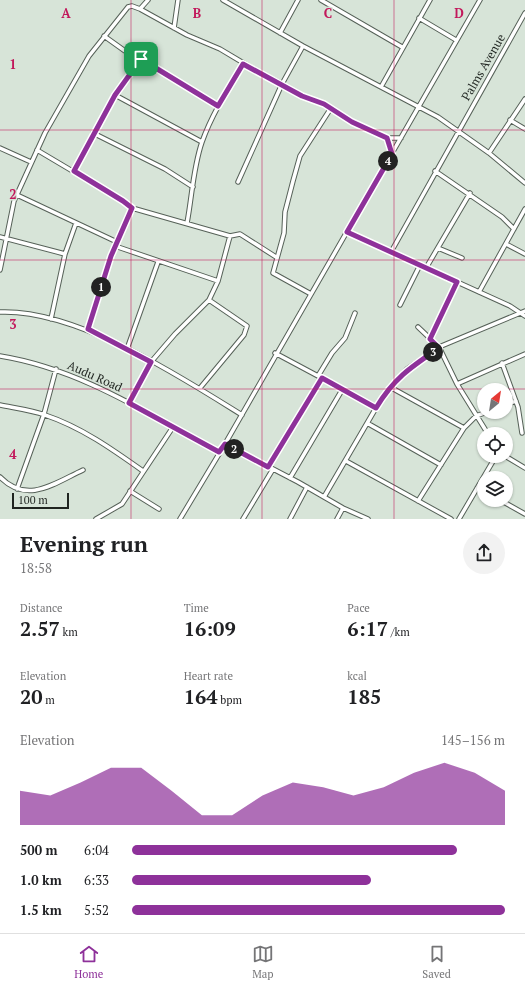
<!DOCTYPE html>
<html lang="en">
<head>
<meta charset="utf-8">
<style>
  body { margin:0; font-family:"PT Serif",serif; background:#f2f2f2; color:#202124; height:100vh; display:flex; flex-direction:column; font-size:15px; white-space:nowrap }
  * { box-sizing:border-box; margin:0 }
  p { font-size:13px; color:#757577 }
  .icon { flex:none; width:22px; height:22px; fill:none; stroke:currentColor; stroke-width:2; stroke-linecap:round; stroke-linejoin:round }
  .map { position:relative; height:519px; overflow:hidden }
  .side { display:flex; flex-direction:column; background:#fff; flex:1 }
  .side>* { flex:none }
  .needle { width:26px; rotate:30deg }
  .fabs { position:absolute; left:477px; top:383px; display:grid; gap:8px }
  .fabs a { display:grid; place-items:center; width:36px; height:36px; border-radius:50%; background:#fff; box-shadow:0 1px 3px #0004; font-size:20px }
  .scale { position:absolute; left:12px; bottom:10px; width:57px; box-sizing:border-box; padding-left:4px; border:2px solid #1f2420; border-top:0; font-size:11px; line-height:14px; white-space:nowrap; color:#1f2420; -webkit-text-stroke:3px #d7e4d8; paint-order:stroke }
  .pin { position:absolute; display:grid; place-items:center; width:34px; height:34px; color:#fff; margin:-17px; border-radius:8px; box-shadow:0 2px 6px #0006 }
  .km { position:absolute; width:20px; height:20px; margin:-10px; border-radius:50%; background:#222; color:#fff; font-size:11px; line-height:20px; text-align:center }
  .round { display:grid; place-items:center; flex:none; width:42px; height:42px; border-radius:21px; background:#f2f2f2 }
  .summary { display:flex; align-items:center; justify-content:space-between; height:68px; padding:0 20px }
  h1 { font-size:22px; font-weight:800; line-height:30px }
  .stats { display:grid; grid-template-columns:repeat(3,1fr); gap:6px; height:68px; padding:4px 20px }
  .stats div { display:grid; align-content:center }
  .stats b { font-size:20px; font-weight:800 }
  .stats small { font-size:11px; font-weight:400 }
  .stats p { font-size:11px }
  .chart { height:112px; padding:8px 20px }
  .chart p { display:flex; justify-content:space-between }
  .chart svg { width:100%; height:72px; margin-top:4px; fill:#8e319a; opacity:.7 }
  ul { padding:0 20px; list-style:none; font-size:13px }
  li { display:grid; grid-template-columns:64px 48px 1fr; align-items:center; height:30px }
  li i { height:10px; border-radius:5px; background:#8e319a }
  .tabs { display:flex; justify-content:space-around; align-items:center; height:56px; border-top:1px solid #e0e0e0; background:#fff; font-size:11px; color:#757577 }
  .tabs a { display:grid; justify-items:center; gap:2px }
  .tabs .on { color:#8e319a }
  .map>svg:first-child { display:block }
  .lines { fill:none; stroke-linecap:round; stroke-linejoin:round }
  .minor-casing { stroke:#566158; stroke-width:5.5 }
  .minor { stroke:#fff; stroke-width:3.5 }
  .route-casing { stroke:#fff; stroke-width:8 }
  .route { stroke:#8e319a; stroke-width:5 }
  .grid { fill:none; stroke:#c2185b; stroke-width:1; stroke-opacity:0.55 }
  .labels { text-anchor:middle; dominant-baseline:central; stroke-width:3; stroke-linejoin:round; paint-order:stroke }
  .street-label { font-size:12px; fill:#1f2420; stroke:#d7e4d8 }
  .grid-label { font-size:13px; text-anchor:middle; font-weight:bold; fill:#c2185b; stroke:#d7e4d8; stroke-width:3; stroke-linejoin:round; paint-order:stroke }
</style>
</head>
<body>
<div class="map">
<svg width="525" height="519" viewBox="0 0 525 519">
  <rect width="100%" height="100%" fill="#d7e4d8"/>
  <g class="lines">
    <defs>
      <path id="minor" d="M 223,0 L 303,46 L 438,117 L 489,153 L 525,183
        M 321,0 L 402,47
        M 140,9 L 148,0
        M 419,18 L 456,40
        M 174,28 L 178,0
        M 280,33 L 298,0
        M 104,36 L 125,51 L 218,106
        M 381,87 L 430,0
        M 115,95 L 202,142
        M 510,120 L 525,129
        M 93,133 L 165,169 L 193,187
        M 387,138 L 392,154
        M 0,148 L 31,162
        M 37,150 L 123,201 L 132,208 L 230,236 L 240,234 L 276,257
        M 489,153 L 525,99
        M 73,171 L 115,95 L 141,59
        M 435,171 L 502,217 L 514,229
        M 238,182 L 282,84 L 302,96 L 324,104 L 353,122 L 387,138 L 401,138
        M 17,195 L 117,242
        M 187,223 C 192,197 193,168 202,142 C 212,114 228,89 243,64
        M 347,232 L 510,306 L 525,316
        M 0,237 L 65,254
        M 506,244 L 525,254
        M 115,246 L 218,281
        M 438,248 L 462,258
        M 391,252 L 525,13
        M 426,268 L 470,193
        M 0,270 L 14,201 L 45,133 L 89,56 L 128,7 L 132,6 L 140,9 L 187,35 L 220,49 L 262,74 L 282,84 L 303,46
        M 479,292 L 525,209
        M 311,294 L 273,273 L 284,233 L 285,212 L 293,181 L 300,156 L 331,108
        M 400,305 L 420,265
        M 0,312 C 76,309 178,375 242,415
        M 51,319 L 65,254 L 76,223
        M 418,327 L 439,347 L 457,384 L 488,434
        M 88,329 L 111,256 L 132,208
        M 431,339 L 457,282
        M 127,349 L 158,262
        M 275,353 L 376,407
        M 0,356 C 81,369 148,414 219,452
        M 502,363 L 518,407 L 522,433
        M 318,376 L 332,353 L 345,338 L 355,313
        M 457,384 L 525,354
        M 390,387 L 464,428
        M 200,388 L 244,335 L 247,326 L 209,300
        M 129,403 L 151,362 L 175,334 L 209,300 L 218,281 L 230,236
        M 0,405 C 15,408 31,410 45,415 C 81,427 112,449 143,471
        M 506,405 L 516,401
        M 367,423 L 441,465
        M 225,444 L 298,482 L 343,508 L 368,519
        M 505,456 L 525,468
        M 346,461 L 451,519
        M 268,467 L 322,378
        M 0,477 C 27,505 55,483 83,470
        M 290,478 L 342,390
        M 477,488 L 484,492
        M 17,489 L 44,414 L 56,369
        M 130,491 L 159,509
        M 324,497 L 380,401 L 407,369 L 439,347 L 525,311
        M 500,500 L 525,514
        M 418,501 L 464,428 L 476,416 L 487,412
        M 96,519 L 122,504 L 173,427
        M 180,519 L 225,444 L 480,0
        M 243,519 L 273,469
        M 290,519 L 307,487
        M 337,519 L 343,508
        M 459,519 L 496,456"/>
    </defs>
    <use href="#minor" class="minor-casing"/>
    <use href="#minor" class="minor"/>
  </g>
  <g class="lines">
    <defs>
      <path id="route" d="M 141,59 L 218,106 L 243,64 L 302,96 L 324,104 L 352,122 L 387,138 L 392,154 L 347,232 L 457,282 L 430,339 L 439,348 C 411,367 394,378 376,408 L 322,378 L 268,467 L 225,444 L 219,452 L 129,403 L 151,362 L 88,329 L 111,256 L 132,208 L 123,201 L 74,171 L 115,95 Z"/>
    </defs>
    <use href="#route" class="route-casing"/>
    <use href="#route" class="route"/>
  </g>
  <path class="grid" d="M 131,0 L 131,519M 262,0 L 262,519M 394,0 L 394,519M 0,130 L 525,130M 0,260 L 525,260M 0,389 L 525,389"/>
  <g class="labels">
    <g class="street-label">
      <text transform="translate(483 67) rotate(-60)">Palms Avenue</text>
      <text transform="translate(95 376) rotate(24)">Audu Road</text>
    </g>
  </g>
  <g class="grid-label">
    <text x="66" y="18">A</text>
    <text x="197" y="18">B</text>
    <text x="328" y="18">C</text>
    <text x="459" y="18">D</text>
    <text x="13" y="69">1</text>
    <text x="13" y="199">2</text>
    <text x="13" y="329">3</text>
    <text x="13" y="459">4</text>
  </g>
</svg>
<div class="fabs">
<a><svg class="needle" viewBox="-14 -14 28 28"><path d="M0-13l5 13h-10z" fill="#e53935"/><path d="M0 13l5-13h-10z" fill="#757577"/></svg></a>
<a><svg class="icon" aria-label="locate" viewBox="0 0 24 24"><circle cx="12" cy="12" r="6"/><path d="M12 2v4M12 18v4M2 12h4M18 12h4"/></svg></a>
<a><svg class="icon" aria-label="layers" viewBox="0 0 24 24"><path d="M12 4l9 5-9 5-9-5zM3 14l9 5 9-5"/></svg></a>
</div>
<div class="scale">100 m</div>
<div class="pin" style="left:141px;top:59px;background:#1e9e55"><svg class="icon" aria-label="arrive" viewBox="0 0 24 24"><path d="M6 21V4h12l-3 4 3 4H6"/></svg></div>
<b class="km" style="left:101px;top:287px">1</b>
<b class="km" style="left:234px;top:449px">2</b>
<b class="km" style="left:433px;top:352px">3</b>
<b class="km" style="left:388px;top:161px">4</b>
</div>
<section class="side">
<div class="summary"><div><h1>Evening run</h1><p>18:58</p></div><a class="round"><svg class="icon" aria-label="share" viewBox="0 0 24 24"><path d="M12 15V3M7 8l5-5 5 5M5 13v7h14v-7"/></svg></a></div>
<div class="stats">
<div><p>Distance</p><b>2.57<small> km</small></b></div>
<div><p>Time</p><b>16:09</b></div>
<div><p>Pace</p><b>6:17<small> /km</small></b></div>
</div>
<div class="stats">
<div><p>Elevation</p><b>20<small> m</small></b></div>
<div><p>Heart rate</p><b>164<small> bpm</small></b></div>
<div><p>kcal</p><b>185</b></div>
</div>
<div class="chart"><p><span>Elevation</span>145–156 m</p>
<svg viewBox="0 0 160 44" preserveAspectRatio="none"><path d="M0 44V23L10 26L20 18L30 9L40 9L50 23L60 38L70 38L80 26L90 18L100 21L110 26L120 21L130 12L140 6L150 12L160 23V44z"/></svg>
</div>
<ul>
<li><b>500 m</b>6:04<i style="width:87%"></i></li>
<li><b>1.0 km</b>6:33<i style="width:64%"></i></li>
<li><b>1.5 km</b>5:52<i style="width:100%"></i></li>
</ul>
</section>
<nav class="tabs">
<a class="on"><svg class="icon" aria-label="home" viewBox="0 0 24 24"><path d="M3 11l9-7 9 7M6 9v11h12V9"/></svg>Home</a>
<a><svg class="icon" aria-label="map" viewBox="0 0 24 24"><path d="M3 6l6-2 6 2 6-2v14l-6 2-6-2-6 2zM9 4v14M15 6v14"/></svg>Map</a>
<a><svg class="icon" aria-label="saved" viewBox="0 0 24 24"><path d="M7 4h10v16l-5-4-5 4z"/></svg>Saved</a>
</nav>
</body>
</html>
